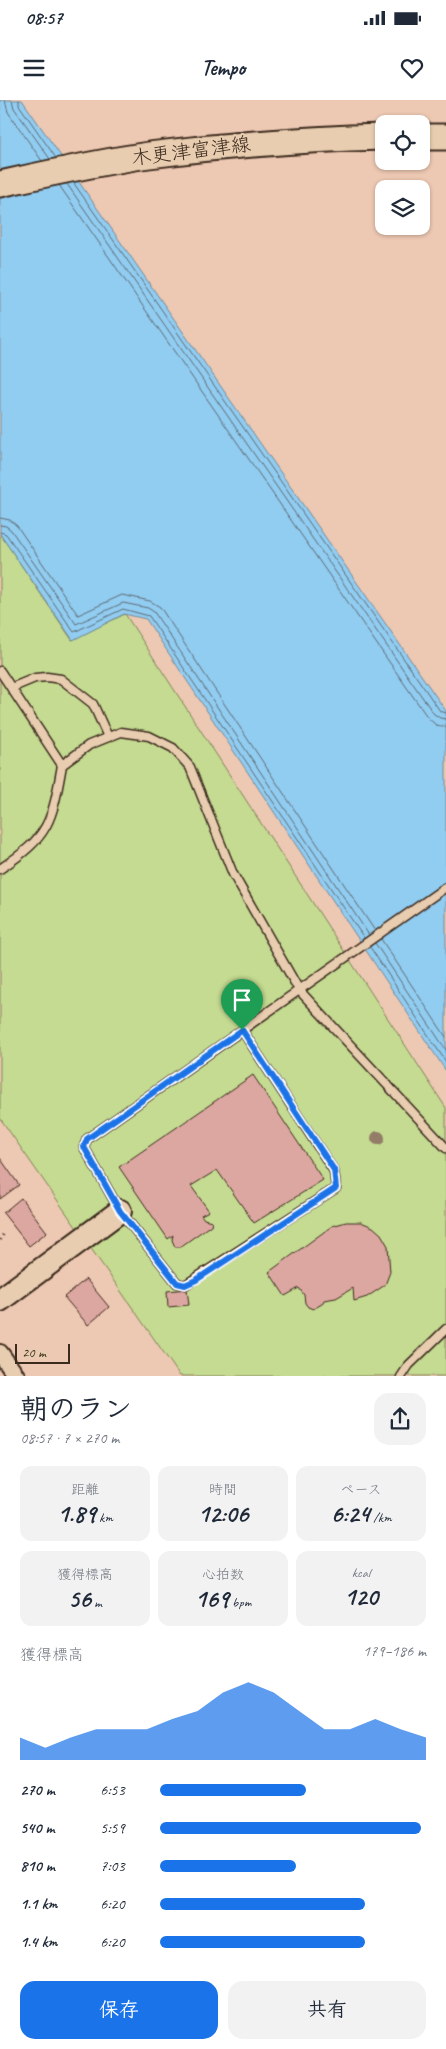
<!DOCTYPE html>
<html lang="ja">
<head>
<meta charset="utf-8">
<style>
  body { margin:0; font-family:Caveat,"Klee One",sans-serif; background:#f2f2f3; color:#1f2937; height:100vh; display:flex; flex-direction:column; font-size:19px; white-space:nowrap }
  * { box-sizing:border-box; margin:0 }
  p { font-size:16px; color:#747a83 }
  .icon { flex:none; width:28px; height:28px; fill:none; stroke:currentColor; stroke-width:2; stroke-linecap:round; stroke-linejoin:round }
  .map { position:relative; height:1276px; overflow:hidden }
  .side { display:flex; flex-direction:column; background:#fff; flex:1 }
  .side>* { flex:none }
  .fabs { position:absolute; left:375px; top:15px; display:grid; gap:10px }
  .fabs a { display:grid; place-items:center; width:55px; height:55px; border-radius:10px; background:#fff; box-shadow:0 1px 4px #0004; font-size:25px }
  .scale { position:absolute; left:15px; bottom:12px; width:55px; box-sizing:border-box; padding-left:5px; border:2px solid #3b2a1e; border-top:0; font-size:14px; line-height:18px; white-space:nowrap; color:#3b2a1e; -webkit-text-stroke:4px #e9cdb0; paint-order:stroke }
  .pin { position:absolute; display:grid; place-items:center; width:42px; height:42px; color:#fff; margin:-51px -21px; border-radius:50% 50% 50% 0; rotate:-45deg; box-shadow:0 0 5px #0007 }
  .pin .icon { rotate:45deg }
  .round { display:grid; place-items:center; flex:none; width:52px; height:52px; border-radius:15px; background:#f2f2f3 }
  .head { display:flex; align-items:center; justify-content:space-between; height:85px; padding:0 20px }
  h1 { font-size:28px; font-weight:700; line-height:38px }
  .metrics { display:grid; grid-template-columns:repeat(3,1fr); gap:8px; height:85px; padding:5px 20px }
  .metrics div { display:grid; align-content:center; border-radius:12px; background:#f2f2f3; text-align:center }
  .metrics b { font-size:25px; font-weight:700 }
  .metrics small { font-size:14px; font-weight:400 }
  .metrics p { font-size:14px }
  .chart { height:140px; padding:10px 20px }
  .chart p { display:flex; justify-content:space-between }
  .chart svg { width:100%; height:90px; margin-top:5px; fill:#1a73e8; opacity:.7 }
  .cta { display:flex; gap:10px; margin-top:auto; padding:10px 20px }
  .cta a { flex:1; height:58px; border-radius:15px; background:#1a73e8; color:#fff; font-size:20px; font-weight:700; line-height:58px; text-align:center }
  .cta a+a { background:#f2f2f3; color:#1f2937 }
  ul { padding:0 20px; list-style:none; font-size:16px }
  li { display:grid; grid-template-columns:80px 60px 1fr; align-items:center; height:38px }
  li i { height:12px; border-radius:6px; background:#1a73e8 }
  .status { display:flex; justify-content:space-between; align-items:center; height:35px; padding:0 25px; background:#fff; direction:ltr }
  .status svg { height:14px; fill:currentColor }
  header { display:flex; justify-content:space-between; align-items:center; height:65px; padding:0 20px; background:#fff; font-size:22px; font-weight:700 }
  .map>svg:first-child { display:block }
  .green { fill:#c4db91; stroke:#808258 }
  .water { fill:#91ccf1; stroke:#6f8b9d }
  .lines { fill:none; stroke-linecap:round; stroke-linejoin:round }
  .shore { stroke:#5d6b72; stroke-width:1 }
  .building { fill:#dda7a1; stroke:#3b2a1e }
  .lane-casing { stroke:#3b2a1e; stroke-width:11 }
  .street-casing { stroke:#3b2a1e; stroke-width:20 }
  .secondary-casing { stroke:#3b2a1e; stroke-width:26 }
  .primary-casing { stroke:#3b2a1e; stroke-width:29 }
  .path { stroke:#3b2a1e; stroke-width:3; stroke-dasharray:1 4; stroke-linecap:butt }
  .lane { stroke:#e9cdb0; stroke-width:8 }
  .street { stroke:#e9cdb0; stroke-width:16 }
  .secondary { stroke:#e9cdb0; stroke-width:22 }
  .primary { stroke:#e9cdb0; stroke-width:25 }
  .tree { fill:#937b67 }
  .route-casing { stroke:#fff; stroke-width:10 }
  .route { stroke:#1a73e8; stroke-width:6 }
  .labels { text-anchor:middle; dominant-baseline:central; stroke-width:4; stroke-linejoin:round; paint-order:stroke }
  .street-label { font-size:20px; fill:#3b2a1e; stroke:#e9cdb0 }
</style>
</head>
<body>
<div class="status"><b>08:57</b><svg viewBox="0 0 49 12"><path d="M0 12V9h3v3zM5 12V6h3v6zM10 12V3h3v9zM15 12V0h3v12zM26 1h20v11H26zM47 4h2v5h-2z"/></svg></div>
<header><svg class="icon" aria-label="menu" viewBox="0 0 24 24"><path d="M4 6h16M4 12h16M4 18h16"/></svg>Tempo<svg class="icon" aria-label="heart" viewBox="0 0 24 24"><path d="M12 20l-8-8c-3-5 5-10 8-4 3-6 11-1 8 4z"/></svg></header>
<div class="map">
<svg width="446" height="1277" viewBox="0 0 446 1277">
  <rect width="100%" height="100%" fill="#edc8b2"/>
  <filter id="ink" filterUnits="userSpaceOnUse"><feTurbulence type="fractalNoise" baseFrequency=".02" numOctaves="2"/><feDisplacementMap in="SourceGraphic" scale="10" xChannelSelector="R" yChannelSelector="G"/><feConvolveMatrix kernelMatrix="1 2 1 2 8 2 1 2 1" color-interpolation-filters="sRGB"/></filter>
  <g filter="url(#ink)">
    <path class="green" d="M 0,434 L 72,540 L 125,514 L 446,1008 L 446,1276 L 180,1276 L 0,1018 Z"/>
    <path class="water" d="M 0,0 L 22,0 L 446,611 L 446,971 L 146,519 L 124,514 L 73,540 L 0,434 Z"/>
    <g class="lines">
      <path class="shore" d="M 5,0 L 8,12 L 42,61
        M 12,0 L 14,8 L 50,59
        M 19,0 L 19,5 L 56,58
        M 73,82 L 440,611 L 446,613
        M 67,84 L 434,614 L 440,618 L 446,619
        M 59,85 L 428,618 L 436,625 L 446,627
        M 0,418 L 10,420 L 17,426 L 78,515 L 122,495 L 150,501 L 160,507 L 375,831
        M 0,425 L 6,426 L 11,430 L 76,524 L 123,503 L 148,508 L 154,512 L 369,835
        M 0,432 L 6,434 L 74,532 L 123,509 L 149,516 L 364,838
        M 381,839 L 446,937
        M 375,843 L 446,950
        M 370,847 L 446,962"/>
    </g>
    <path class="building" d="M 253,975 L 323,1080 L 254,1123 L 217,1070 L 191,1086 L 209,1111 L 201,1115 L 204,1119 L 212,1121 L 211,1125 L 180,1147 L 175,1147 L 172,1140 L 173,1135 L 168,1139 L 119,1067 Z
      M 0,1058 L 19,1085 L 0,1099 Z
      M 21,1098 L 47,1132 L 29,1146 L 3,1113 Z
      M 346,1122 L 361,1122 L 373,1127 L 381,1134 L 388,1146 L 390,1172 L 385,1185 L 367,1197 L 354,1201 L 353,1188 L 336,1198 L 324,1200 L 322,1204 L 313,1209 L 308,1207 L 305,1203 L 304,1195 L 299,1188 L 285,1196 L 269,1172 L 332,1126 Z
      M 86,1179 L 109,1207 L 88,1225 L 64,1197 Z
      M 187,1189 L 189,1205 L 168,1207 L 167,1191 Z"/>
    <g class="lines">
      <defs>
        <path id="lane" d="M 0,571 L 62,665
          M 11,588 L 35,578 L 47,577 L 61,579 L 93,604 L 108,637
          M 0,769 C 50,736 52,722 62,665 L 89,645 L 121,632 L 149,636 L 173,648 L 190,667 L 233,774 L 299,890 L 446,1048
          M 242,930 L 334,1071 L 336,1088 L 185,1185 L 177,1183 L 120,1111 L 84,1047 L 87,1039 L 446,787
          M 401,1277 L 409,1265 L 446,1229"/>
        <path id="street" d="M 0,1253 L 17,1277"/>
        <path id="secondary" d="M 0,1200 L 120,1111"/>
        <path id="primary" d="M 421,37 L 446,37
          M 0,84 C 50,73 99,62 149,55 C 227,45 305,39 384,37"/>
      </defs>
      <use href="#lane" class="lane-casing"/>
      <use href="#street" class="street-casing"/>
      <use href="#secondary" class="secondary-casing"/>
      <use href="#primary" class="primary-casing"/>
      <path class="path" d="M 0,1140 L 4,1133"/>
      <use href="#lane" class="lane"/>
      <use href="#street" class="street"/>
      <use href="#secondary" class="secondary"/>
      <use href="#primary" class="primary"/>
    </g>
    <circle class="tree" cx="378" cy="1038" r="7"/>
  </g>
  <g class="lines" filter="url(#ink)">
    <defs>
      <path id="route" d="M 242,930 L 334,1070 L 336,1088 L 196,1180 L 185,1185 L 177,1183 L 120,1111 L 84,1047 L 87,1039 Z"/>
    </defs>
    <use href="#route" class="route-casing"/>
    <use href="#route" class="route"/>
  </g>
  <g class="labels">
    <g class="street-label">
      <text transform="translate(191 51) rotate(-7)">木更津富津線</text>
    </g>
  </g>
</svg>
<div class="fabs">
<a><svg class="icon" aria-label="locate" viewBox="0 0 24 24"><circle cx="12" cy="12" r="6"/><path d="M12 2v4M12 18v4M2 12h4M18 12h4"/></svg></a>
<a><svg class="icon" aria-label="layers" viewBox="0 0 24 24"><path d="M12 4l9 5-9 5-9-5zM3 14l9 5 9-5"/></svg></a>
</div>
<div class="scale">20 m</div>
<div class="pin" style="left:242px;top:930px;background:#1e9e55"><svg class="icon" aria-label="arrive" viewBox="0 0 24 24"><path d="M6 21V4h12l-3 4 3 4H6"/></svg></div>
</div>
<section class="side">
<div class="head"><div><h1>朝のラン</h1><p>08:57 · 7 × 270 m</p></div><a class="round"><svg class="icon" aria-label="share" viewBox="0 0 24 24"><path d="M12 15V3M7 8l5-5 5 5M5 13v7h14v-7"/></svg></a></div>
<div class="metrics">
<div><p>距離</p><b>1.89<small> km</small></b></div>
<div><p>時間</p><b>12:06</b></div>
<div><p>ペース</p><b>6:24<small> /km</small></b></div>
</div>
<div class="metrics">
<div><p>獲得標高</p><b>56<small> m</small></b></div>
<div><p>心拍数</p><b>169<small> bpm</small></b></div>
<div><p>kcal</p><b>120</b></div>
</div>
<div class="chart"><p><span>獲得標高</span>179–186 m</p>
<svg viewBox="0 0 160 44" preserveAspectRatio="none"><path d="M0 44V33L10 38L20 33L30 29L40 29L50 29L60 24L70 20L80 11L90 6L100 11L110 20L120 29L130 29L140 24L150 29L160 33V44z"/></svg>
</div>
<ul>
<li><b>270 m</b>6:53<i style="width:55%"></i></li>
<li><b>540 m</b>5:59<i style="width:98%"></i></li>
<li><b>810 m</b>7:03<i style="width:51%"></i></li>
<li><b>1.1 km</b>6:20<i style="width:77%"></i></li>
<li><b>1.4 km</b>6:20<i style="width:77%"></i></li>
</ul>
<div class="cta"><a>保存</a><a>共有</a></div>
</section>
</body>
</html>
